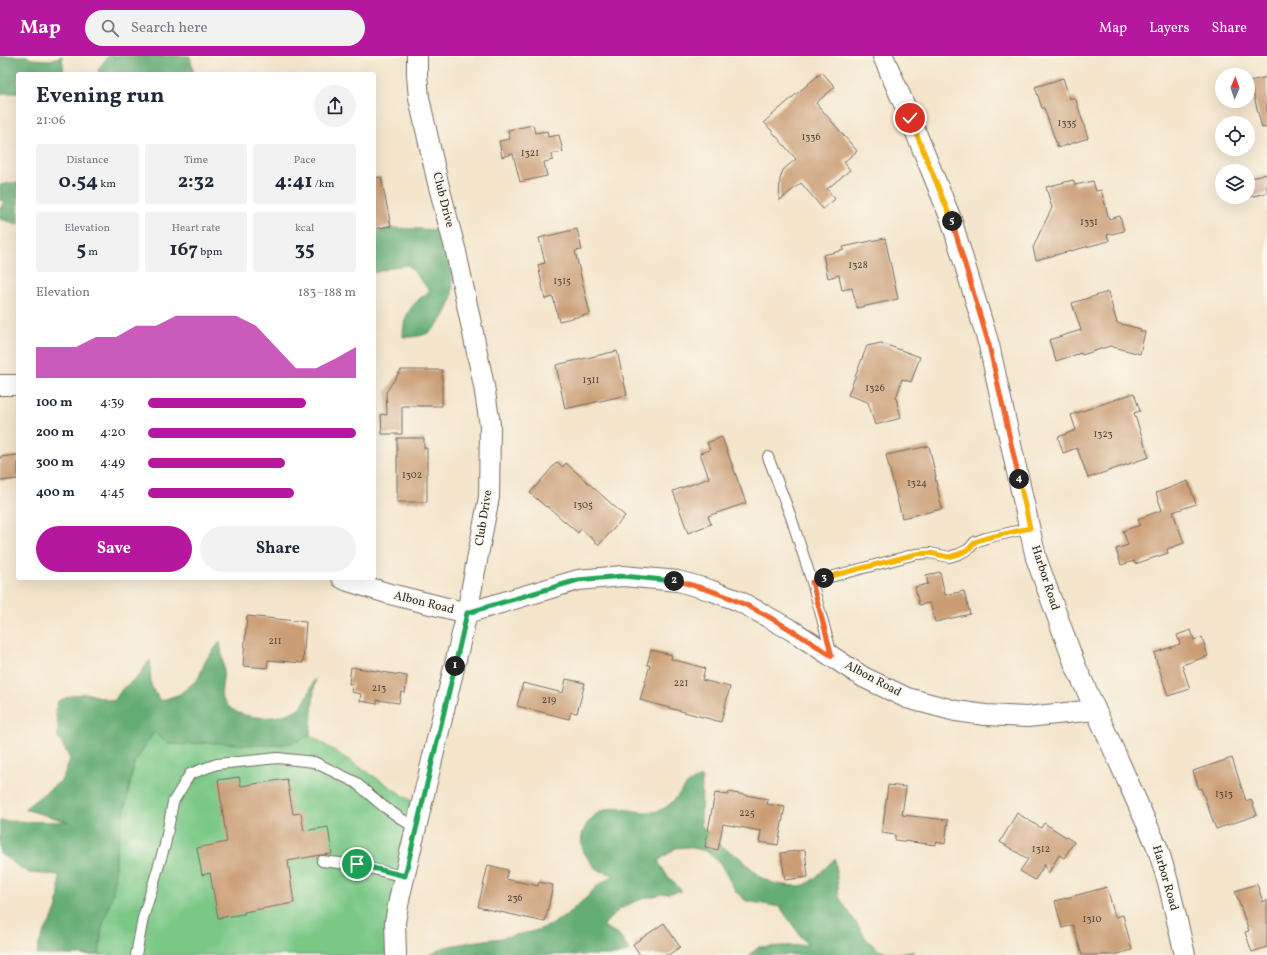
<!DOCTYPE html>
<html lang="en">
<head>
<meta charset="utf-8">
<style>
  body { margin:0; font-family:Vollkorn,serif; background:#f2f2f3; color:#1f2937; height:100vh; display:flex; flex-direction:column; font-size:15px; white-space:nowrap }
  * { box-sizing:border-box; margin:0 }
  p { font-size:13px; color:#747a83 }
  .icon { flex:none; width:22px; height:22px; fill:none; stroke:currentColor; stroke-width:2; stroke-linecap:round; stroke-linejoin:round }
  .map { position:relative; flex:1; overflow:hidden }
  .panel { position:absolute; left:16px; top:16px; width:360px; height:508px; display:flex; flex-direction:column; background:#fff; border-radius:4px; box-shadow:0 4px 16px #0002 }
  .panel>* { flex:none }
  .needle { width:26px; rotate:2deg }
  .buttons { position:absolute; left:1215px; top:12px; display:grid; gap:8px }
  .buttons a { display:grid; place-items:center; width:40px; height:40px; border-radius:50%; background:#fff; box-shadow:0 4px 16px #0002; font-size:20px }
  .pin { position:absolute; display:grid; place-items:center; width:34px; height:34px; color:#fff; margin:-17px; border:2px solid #fff; border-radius:50%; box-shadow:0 1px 4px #0007 }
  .km { position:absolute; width:20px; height:20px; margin:-10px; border-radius:50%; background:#222; color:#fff; font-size:11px; line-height:20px; text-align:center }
  .round { display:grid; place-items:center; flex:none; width:42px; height:42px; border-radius:21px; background:#f2f2f3 }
  .summary { display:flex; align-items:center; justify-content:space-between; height:68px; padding:0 20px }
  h1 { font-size:22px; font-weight:700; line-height:30px }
  .figures { display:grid; grid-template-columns:repeat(3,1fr); gap:6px; height:68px; padding:4px 20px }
  .figures div { display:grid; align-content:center; border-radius:4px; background:#f2f2f3; text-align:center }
  .figures b { font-size:20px; font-weight:700 }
  .figures small { font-size:11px; font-weight:400 }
  .figures p { font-size:11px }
  .chart { height:112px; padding:8px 20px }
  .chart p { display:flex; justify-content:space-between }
  .chart svg { width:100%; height:72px; margin-top:4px; fill:#b5179e; opacity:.7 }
  .action { display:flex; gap:8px; margin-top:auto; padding:8px 20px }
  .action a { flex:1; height:46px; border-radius:24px; background:#b5179e; color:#fff; font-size:16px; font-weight:700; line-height:46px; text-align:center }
  .action a+a { background:#f2f2f3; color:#1f2937 }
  ul { padding:0 20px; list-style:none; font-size:13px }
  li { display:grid; grid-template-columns:64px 48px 1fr; align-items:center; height:30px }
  li i { height:10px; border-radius:5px; background:#b5179e }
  header { display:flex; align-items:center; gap:24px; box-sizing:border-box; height:56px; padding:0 20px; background:#b5179e; color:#fff }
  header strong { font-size:19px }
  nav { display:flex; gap:22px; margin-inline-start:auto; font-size:14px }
  .search { width:280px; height:36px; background:#f2f2f3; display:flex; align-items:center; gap:10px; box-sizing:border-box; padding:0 14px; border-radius:22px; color:#747a83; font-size:15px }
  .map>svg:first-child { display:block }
  .green { fill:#7ac786; stroke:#527958 }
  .forest { fill:#63ac73; stroke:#476c4f }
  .building { fill:#ca9d75 }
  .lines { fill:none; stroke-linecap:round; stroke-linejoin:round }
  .service-casing { stroke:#716c63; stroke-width:12 }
  .minor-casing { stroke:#716c63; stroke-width:22 }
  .service { stroke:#fff; stroke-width:10 }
  .minor { stroke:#fff; stroke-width:20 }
  .split-1-casing { stroke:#fff; stroke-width:8 }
  .split-2-casing { stroke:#fff; stroke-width:8 }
  .split-3-casing { stroke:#fff; stroke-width:8 }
  .split-4-casing { stroke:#fff; stroke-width:8 }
  .split-5-casing { stroke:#fff; stroke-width:8 }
  .split-6-casing { stroke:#fff; stroke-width:8 }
  .split-1 { stroke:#22a559; stroke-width:5 }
  .split-2 { stroke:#22a559; stroke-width:5 }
  .split-3 { stroke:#f0652b; stroke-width:5 }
  .split-4 { stroke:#f5b400; stroke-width:5 }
  .split-5 { stroke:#f0652b; stroke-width:5 }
  .split-6 { stroke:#f5b400; stroke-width:5 }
  .labels { text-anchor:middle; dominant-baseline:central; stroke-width:4; stroke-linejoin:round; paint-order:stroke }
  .number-label { font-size:10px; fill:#53483e }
  .street-label { font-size:12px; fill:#2b2b2b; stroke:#fbf7ec }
</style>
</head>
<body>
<header>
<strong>Map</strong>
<div class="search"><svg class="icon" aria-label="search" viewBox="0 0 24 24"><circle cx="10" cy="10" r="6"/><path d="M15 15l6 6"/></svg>Search here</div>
<nav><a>Map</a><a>Layers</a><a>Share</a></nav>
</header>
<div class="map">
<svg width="1267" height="899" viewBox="0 0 1267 899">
  <rect width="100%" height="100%" fill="#fbf7ec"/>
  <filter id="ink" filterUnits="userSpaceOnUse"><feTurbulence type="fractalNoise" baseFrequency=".025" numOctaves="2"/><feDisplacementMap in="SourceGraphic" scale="8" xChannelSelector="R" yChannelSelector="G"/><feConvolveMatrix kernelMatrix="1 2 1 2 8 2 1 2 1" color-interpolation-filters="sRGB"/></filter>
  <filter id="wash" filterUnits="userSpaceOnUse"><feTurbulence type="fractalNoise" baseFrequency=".012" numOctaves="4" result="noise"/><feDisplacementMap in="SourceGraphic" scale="16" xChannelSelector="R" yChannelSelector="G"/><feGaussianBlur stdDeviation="0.9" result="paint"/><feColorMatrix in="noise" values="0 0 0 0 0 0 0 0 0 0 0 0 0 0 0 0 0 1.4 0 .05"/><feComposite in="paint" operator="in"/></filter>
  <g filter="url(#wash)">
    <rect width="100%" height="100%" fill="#f4e5cc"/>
    <path class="green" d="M 134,654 L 310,679 L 421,751 L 395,899 L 83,899 Z"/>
    <path class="forest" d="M 0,0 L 27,0 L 31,3 L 51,4 L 62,0 L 64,18 L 18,18 L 18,37 L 0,37 Z
      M 108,0 L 190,0 L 194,18 L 100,18 L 98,14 Z
      M 10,127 L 18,127 L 18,168 L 0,163 L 0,153 L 4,146 L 0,144 L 0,129 Z
      M 392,172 L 445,174 C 450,205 462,239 440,266 C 429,280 420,281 403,281 C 403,258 412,247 430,235 L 408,209 L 393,211 L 374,217 L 374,176 Z
      M 220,586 L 224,614 L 221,640 C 223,643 226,648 228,650 C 244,666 288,665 303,648 C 308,641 311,630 315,623 L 310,679 C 285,696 241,687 211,687 C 198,687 181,691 168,687 C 163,685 158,679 154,676 L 134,708 L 117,793 L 113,837 L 102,872 L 99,899 L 37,899 C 37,884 49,870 55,856 C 60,845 59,831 59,819 L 29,817 L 0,798 L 0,765 L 69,766 L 24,753 L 62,724 L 70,703 L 58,681 L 58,669 L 55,654 L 58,645 L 74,639 L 86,637 L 114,645 L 122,633 L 139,620 L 150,604 L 151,629 L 160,645 L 180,638 L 198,623 L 206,604 Z
      M 702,721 L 701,769 L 722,791 L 739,801 L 762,822 L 776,828 L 795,830 L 805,829 L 815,822 L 835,802 L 839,841 L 868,885 L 880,895 L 895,898 L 913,895 L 912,899 L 749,899 L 759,891 L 807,889 L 780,851 L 746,845 L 736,836 L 720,807 L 706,795 L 688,791 L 676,792 L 658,805 L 666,818 L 682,835 C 661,838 636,842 619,854 C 613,858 608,865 603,870 L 618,878 L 630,895 L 614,899 L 430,899 L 445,891 L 470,886 L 501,882 L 531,876 L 549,870 L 566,859 L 586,842 L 597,830 L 614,819 C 609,817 600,816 596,813 C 591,808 583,797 582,790 C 579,775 591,758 605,754 C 624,748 644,762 663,753 C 681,743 680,727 702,721 Z"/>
    <g id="blocks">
      <path class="building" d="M 822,16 L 835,31 L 816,47 L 857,95 L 844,106 L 850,114 L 827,133 L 835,143 L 823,153 L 801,127 L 779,145 L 780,123 L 783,114 L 796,103 L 764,66 Z
        M 1267,21 L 1267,71 L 1262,72 L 1250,25 Z
        M 1063,22 L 1070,43 L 1075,41 L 1088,82 L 1058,92 L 1044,52 L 1042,52 L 1035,31 Z
        M 533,69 L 535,77 L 547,75 L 548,81 L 559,79 L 563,96 L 552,98 L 553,104 L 544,106 L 547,120 L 520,126 L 513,98 L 502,101 L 499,85 L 510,83 L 508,74 Z
        M 1267,118 L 1267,137 L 1248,141 L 1248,123 Z
        M 381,121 L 391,170 L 374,173 L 374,122 Z
        M 1073,124 L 1075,129 L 1093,125 L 1096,135 L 1101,134 L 1109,163 L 1120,160 L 1124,175 L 1107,179 L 1109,185 L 1036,204 L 1033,192 L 1040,176 L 1052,152 L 1046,131 Z
        M 577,173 L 582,194 L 575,195 L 590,258 L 559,265 L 553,241 L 545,243 L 538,209 L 545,207 L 539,182 Z
        M 885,182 L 898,243 L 857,252 L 852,232 L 842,234 L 839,219 L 828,222 L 823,199 L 844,194 L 843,191 Z
        M 1108,236 L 1117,267 L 1141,273 L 1140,275 L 1145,276 L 1140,298 L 1110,290 L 1082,299 L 1081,297 L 1056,305 L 1049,284 L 1081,274 L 1072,247 Z
        M 881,287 L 920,301 L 911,326 L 902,323 L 896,342 L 901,362 L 875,369 L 868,346 L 848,339 L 867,290 Z
        M 617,295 L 627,339 L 565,353 L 556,309 Z
        M 401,314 L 442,314 L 442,350 L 402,350 L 402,378 L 382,378 L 381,358 L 387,359 L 386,336 Z
        M 1134,337 L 1140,355 L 1134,357 L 1149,401 L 1088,422 L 1077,392 L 1063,397 L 1058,381 L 1076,374 L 1071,359 Z
        M 722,381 L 746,447 L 708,460 L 711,468 L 688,477 L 673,435 L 709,422 L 700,397 L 710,394 L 707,387 Z
        M 397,382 L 424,382 L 424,392 L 427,392 L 427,446 L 397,446 Z
        M 929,390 L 936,421 L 935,421 L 942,453 L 902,462 L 886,399 Z
        M 18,399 L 18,423 L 0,425 L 0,401 Z
        M 557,406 L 563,411 L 566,407 L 625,460 L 599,489 L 581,473 L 578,477 L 547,450 L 546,451 L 530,437 Z
        M 1188,425 L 1196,448 L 1173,456 L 1184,487 L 1167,493 L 1168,497 L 1135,508 L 1134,505 L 1121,509 L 1116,493 L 1128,489 L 1123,475 L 1140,469 L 1138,463 L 1162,454 L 1156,437 Z
        M 940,516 L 945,539 L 964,535 L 970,558 L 935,566 L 930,547 L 919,549 L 915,531 L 928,528 L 926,519 Z
        M 247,560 L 306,566 L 303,607 L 268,604 L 267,612 L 243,610 Z
        M 1191,574 L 1194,584 L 1202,581 L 1208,600 L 1182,609 L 1190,633 L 1168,640 L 1154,597 L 1180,588 L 1177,579 Z
        M 651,594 L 672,599 L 671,603 L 705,612 L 702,624 L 730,631 L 721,666 L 640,644 L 650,609 L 647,609 Z
        M 351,611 L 407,620 L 405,637 L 401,636 L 399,647 L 377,644 L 377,648 L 360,645 L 361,638 L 351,636 L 353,628 L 349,628 Z
        M 566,623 L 585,627 L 577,657 L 571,656 L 569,663 L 517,650 L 523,627 L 563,637 Z
        M 1232,702 L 1246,745 L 1251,743 L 1257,759 L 1216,773 L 1201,732 L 1199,733 L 1193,715 Z
        M 239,721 L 241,730 L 287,723 L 293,758 L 301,757 L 304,775 L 328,771 L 332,798 L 320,799 L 288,805 L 294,847 L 244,856 L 244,858 L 218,862 L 210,817 L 202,819 L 197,792 L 227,786 L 218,724 Z
        M 888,729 L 906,731 L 902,759 L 948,764 L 945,788 L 936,786 L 936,789 L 895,784 L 895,779 L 882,777 Z
        M 728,736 L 768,743 L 767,748 L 785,751 L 778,789 L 759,786 L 761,775 L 723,768 L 718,794 L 705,791 L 715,737 L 728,739 Z
        M 1017,757 L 1041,772 L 1044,767 L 1074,786 L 1064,802 L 1059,799 L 1048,818 L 1045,808 L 1035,824 L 1020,815 L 1028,803 L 1000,786 Z
        M 805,794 L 808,821 L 785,824 L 781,797 Z
        M 488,809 L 508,814 L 506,823 L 538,830 L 539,826 L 553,829 L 545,866 L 478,851 Z
        M 1257,828 L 1263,846 L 1267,844 L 1267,891 L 1252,896 L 1245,876 L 1249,875 L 1235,835 Z
        M 1107,831 L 1115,861 L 1123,859 L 1132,894 L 1113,899 L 1082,899 L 1073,869 L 1062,872 L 1055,845 Z
        M 664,867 L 680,891 L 668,899 L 640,899 L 633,888 Z"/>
    </g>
  </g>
  <g filter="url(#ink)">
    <use href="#blocks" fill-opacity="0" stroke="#716c63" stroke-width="1"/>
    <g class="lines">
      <defs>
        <path id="service" d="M 768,401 L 791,461 L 812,526 L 832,599
          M 812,526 L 916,498 L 930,497 L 949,501 L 959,498 L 969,493 L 975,486 L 986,482 L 1030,472
          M 322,805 L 357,809 L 405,821
          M 136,899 L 143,862 L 165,789 L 173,746 L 190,718 L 217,708 L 278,702 L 314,706 L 355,726 L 383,750 L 416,773"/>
        <path id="minor" d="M 883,0 L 910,62 L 951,163 L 989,289 L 1036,502 L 1075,609 L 1107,679 L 1158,793 L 1168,826 L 1185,899
          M 0,329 L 18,329
          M 342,522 L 348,525 L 390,538 L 467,557 L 578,524 L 623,520 L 678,525 L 710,534 L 739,545 L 793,575 L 863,621 L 907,642 L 956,655 L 985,659 L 1027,661 L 1095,654
          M 396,899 L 395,866 L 400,839 L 467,557 L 489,441 L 490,369 L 484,330 L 456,196 L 437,123 L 419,42 L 417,19 L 417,0"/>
      </defs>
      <use href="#service" class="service-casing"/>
      <use href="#minor" class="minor-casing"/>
      <use href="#service" class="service"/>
      <use href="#minor" class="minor"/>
    </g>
  </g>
  <g class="lines" filter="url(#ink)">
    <defs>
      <path id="split-1" d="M 357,808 L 405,820 L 455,610"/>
      <path id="split-2" d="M 455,610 L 467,557 L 578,524 L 623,520 L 674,525"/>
      <path id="split-3" d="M 674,525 C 681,525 688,528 695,530 C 745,543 789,572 832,600 L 812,526 L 824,522"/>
      <path id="split-4" d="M 824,522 L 916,498 L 930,497 L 949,501 L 959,498 L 969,493 L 975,486 L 986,482 L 1030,472 L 1019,423"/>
      <path id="split-5" d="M 952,165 L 989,289 L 1019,423"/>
      <path id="split-6" d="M 910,62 L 952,165"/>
    </defs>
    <use href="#split-1" class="split-1-casing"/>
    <use href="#split-2" class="split-2-casing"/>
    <use href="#split-3" class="split-3-casing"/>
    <use href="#split-4" class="split-4-casing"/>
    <use href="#split-5" class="split-5-casing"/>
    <use href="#split-6" class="split-6-casing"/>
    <use href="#split-1" class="split-1"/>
    <use href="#split-2" class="split-2"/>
    <use href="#split-3" class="split-3"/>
    <use href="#split-4" class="split-4"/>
    <use href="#split-5" class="split-5"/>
    <use href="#split-6" class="split-6"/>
  </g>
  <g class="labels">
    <g class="number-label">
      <text x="1067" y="67">1335</text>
      <text x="811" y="81">1336</text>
      <text x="530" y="97">1321</text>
      <text x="1089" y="166">1331</text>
      <text x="858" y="209">1328</text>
      <text x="562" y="225">1315</text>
      <text x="591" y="324">1311</text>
      <text x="875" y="332">1326</text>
      <text x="1103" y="378">1323</text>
      <text x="412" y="419">1302</text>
      <text x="917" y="427">1324</text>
      <text x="583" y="449">1305</text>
      <text x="275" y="585">211</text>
      <text x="681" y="627">221</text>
      <text x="379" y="632">213</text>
      <text x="549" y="644">219</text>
      <text x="1224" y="738">1313</text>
      <text x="747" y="757">225</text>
      <text x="1041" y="793">1312</text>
      <text x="515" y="842">236</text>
      <text x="1092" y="863">1310</text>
    </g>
    <g class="street-label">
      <text transform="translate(443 144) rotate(76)">Club Drive</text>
      <text transform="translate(484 462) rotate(-81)">Club Drive</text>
      <text transform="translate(1045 522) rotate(72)">Harbor Road</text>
      <text transform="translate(424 547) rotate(14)">Albon Road</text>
      <text transform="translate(873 623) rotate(28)">Albon Road</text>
      <text transform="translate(1165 822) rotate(74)">Harbor Road</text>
    </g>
  </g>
</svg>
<div class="buttons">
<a><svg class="needle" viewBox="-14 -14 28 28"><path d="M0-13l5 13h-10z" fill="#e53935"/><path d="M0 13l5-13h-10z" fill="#747a83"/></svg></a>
<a><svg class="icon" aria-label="locate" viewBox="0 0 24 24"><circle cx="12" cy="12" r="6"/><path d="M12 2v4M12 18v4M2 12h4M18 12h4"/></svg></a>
<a><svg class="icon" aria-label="layers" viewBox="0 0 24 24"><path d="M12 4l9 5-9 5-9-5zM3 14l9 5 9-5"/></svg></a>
</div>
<div class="pin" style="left:357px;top:808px;background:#1e9e55"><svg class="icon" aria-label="arrive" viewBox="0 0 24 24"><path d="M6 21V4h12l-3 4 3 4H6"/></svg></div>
<div class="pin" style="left:910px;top:62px;background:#d93025"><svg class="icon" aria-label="check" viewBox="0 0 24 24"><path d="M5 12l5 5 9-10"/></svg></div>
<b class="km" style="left:455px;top:610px">1</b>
<b class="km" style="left:674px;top:525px">2</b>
<b class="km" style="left:824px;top:522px">3</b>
<b class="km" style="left:1019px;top:423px">4</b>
<b class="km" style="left:952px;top:165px">5</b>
<section class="panel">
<div class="summary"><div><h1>Evening run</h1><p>21:06</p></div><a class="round"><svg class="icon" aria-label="share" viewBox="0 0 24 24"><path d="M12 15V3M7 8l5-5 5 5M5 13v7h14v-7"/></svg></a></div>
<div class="figures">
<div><p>Distance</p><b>0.54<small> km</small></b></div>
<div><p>Time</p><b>2:32</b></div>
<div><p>Pace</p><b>4:41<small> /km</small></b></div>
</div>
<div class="figures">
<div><p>Elevation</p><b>5<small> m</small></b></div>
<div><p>Heart rate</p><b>167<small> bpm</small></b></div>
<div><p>kcal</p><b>35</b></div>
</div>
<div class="chart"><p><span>Elevation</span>183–188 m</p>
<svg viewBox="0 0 160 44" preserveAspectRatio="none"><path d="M0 44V25L10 25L20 25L30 19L40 19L50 12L60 12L70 6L80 6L90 6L100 6L110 12L120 25L130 38L140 38L150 32L160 25V44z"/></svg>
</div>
<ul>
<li><b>100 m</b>4:39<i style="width:76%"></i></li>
<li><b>200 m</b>4:20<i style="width:100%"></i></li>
<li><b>300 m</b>4:49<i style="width:66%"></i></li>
<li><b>400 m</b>4:45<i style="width:70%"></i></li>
</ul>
<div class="action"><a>Save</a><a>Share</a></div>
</section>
</div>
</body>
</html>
